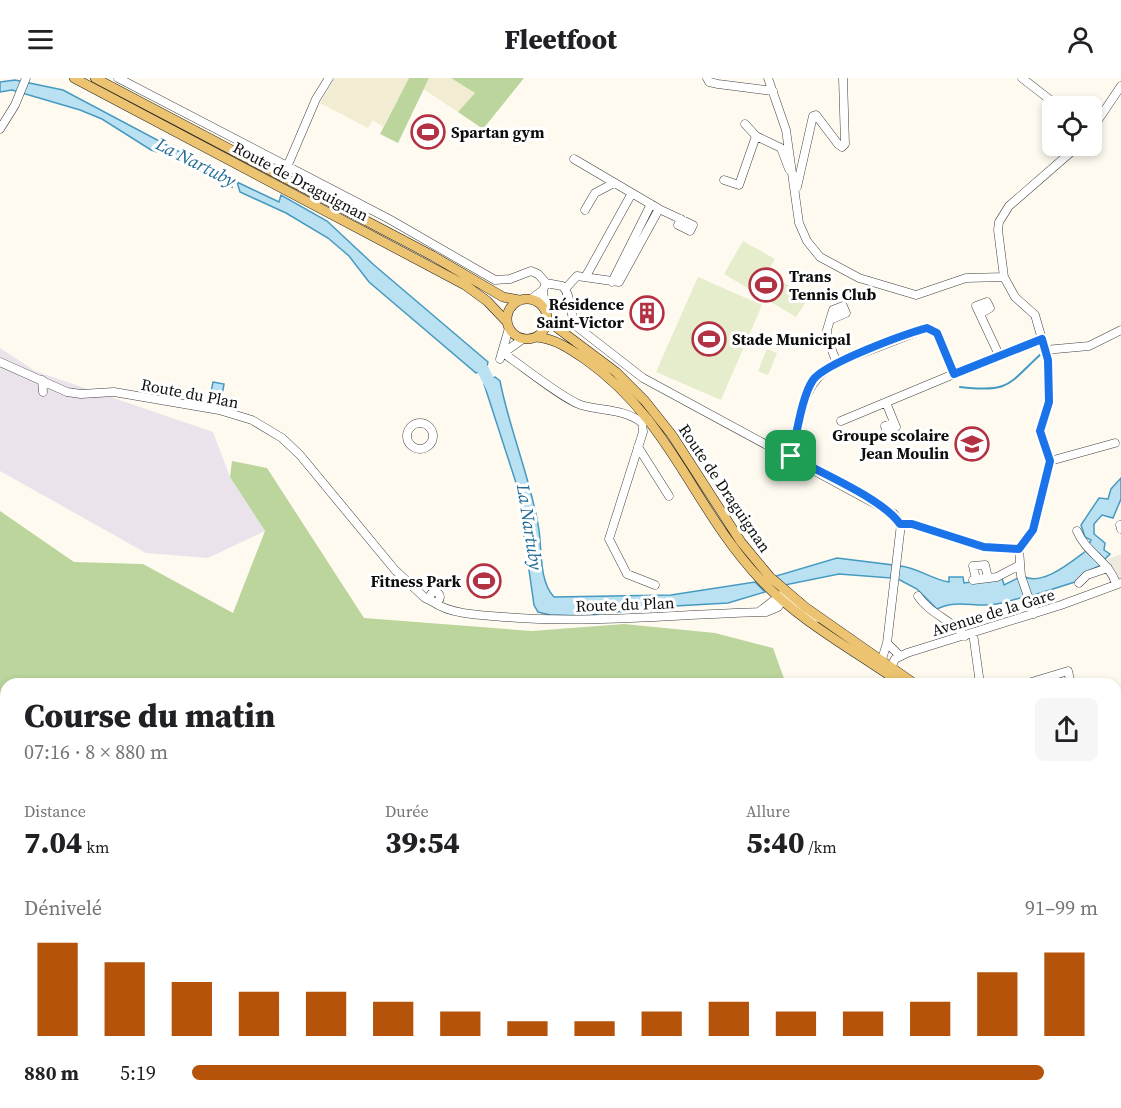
<!DOCTYPE html>
<html lang="fr">
<head>
<meta charset="utf-8">
<style>
  body { margin:0; font-family:"Source Serif 4",serif; background:#f6f6f6; color:#202124; height:100vh; display:flex; flex-direction:column; font-size:22px; white-space:nowrap }
  * { box-sizing:border-box; margin:0 }
  p { font-size:20px; color:#757577 }
  .icon { flex:none; width:33px; height:33px; fill:none; stroke:currentColor; stroke-width:2; stroke-linecap:round; stroke-linejoin:round }
  .map { position:relative; flex:1; overflow:hidden }
  .panel { position:absolute; left:0px; top:600px; width:1122px; height:430px; display:flex; flex-direction:column; background:#fff; border-radius:18px 18px 0 0; box-shadow:0 3px 9px #0003 }
  .panel>* { flex:none }
  .tools { position:absolute; left:1042px; top:18px; display:grid; gap:12px }
  .tools a { display:grid; place-items:center; width:60px; height:60px; border-radius:9px; background:#fff; box-shadow:0 3px 9px #0003; font-size:30px }
  .pin { position:absolute; display:grid; place-items:center; width:51px; height:51px; color:#fff; margin:-26px; border-radius:12px; box-shadow:0 3px 9px #0006 }
  .round { display:grid; place-items:center; flex:none; width:63px; height:63px; border-radius:9px; background:#f6f6f6 }
  .overview { display:flex; align-items:center; justify-content:space-between; height:102px; padding:0 24px }
  h1 { font-size:33px; font-weight:800; line-height:45px }
  .figures { display:grid; grid-template-columns:repeat(3,1fr); gap:9px; height:102px; padding:6px 24px }
  .figures div { display:grid; align-content:center }
  .figures b { font-size:30px; font-weight:800 }
  .figures small { font-size:16px; font-weight:400 }
  .figures p { font-size:16px }
  .chart { height:168px; padding:12px 24px }
  .chart p { display:flex; justify-content:space-between }
  .chart svg { width:100%; height:108px; margin-top:6px; stroke:#b45309; stroke-width:6 }
  ul { padding:0 24px; list-style:none; font-size:20px }
  li { display:grid; grid-template-columns:96px 72px 1fr; align-items:center; height:45px }
  li i { height:15px; border-radius:8px; background:#b45309 }
  header { display:flex; justify-content:space-between; align-items:center; height:78px; padding:0 24px; background:#fff; font-size:27px; font-weight:800 }
  .map>svg:first-child { display:block }
  .industrial { fill:#eae3ec }
  .farmland { fill:#f2ecd2 }
  .forest { fill:#bbd59d }
  .pitch { fill:#e5edcd }
  .plaza { fill:#eee9df }
  .water { fill:#b9e1f1; stroke:#469ac1; stroke-width:1.5 }
  .lines { fill:none; stroke-linecap:round; stroke-linejoin:round }
  .stream { stroke:#469ac1; stroke-width:2 }
  .river { stroke:#b9e1f1; stroke-width:12 }
  .minor-casing { stroke:#414141; stroke-width:9 }
  .major-casing { stroke:#1f1f1f; stroke-width:10 }
  .minor { stroke:#fff; stroke-width:8 }
  .major { stroke:#ecc471; stroke-width:9 }
  .route-casing { stroke:#fff; stroke-width:12 }
  .route { stroke:#1a73e8; stroke-width:8 }
  .labels { text-anchor:middle; dominant-baseline:central; stroke-width:6; stroke-linejoin:round; paint-order:stroke }
  .poi-label { font-size:16px; font-weight:bold; fill:#0e0e0e; stroke:#fff; text-anchor:start }
  .street-label { font-size:16px; fill:#0e0e0e; stroke:#fff }
  .water-label { font-size:18px; font-style:italic; fill:#226c95; stroke:#fff }
</style>
</head>
<body>
<header><svg class="icon" aria-label="menu" viewBox="0 0 24 24"><path d="M4 6h16M4 12h16M4 18h16"/></svg>Fleetfoot<svg class="icon" aria-label="person" viewBox="0 0 24 24"><circle cx="12" cy="8" r="4"/><path d="M4 21q1-7 8-7t8 7"/></svg></header>
<div class="map">
<svg width="1121" height="1030" viewBox="0 0 1121 1030">
  <rect width="100%" height="100%" fill="#fefaf0"/>
  <path class="industrial" d="M 0,270 L 35,293 L 213,354 L 230,399 L 265,453 L 208,480 L 146,475 L 0,393 Z"/>
  <path class="farmland" d="M 335,0 L 409,0 L 383,49 L 373,42 L 368,50 L 320,25 Z
    M 429,0 L 451,0 L 475,15 L 458,34 L 423,11 Z
    M 6,896 L 6,983 L 0,984 L 0,897 Z
    M 6,987 L 6,1024 L 66,1025 L 66,1030 L 0,1030 L 0,988 Z
    M 350,1024 L 407,1025 L 409,1030 L 349,1030 Z
    M 249,1025 L 250,1030 L 97,1030 L 95,1025 Z"/>
  <path class="forest" d="M 409,0 L 429,0 L 398,65 L 380,56 Z
    M 451,0 L 524,0 L 483,51 L 458,34 L 475,15 Z
    M 232,383 L 267,390 L 364,540 L 532,553 L 624,546 L 715,555 L 773,570 L 786,606 L 6,606 L 6,723 L 0,725 L 0,433 L 74,484 L 143,486 L 233,535 L 265,453 L 230,399 Z"/>
  <path class="pitch" d="M 743,163 L 775,181 L 767,195 L 809,219 L 796,239 L 724,196 Z
    M 698,199 L 762,227 L 721,322 L 656,294 Z
    M 767,271 L 777,275 L 768,297 L 758,293 Z"/>
  <path class="plaza" d="M 1121,476 L 1121,505 L 1116,506 L 1108,481 Z"/>
  <path class="water" d="M 15,2 L 63,12 L 229,100 L 232,109 L 173,79 L 151,72 L 102,41 L 80,32 L 12,12 L 0,14 L 0,4 Z
    M 237,104 L 279,124 L 281,117 L 327,143 L 374,187 L 488,284 L 487,288 L 476,295 L 369,204 L 349,178 L 328,160 L 286,135 L 240,114 Z
    M 495,299 L 500,303 C 510,354 531,401 539,452 C 542,473 539,503 554,519 L 671,517 L 755,504 L 765,514 L 728,525 L 675,528 L 655,533 L 607,534 L 588,538 L 550,537 L 538,534 L 534,527 L 517,408 L 484,306 Z
    M 213,304 L 224,306 L 221,323 L 210,319 Z
    M 1121,400 L 1121,421 L 1113,440 L 1102,437 L 1094,446 L 1094,456 L 1105,465 L 1104,472 L 1110,476 L 1103,483 L 1088,468 L 1091,462 L 1085,459 L 1081,447 L 1099,420 L 1108,421 L 1111,411 Z
    M 1086,473 L 1102,487 L 1088,493 L 1078,503 L 1031,518 L 1023,498 C 1042,509 1071,484 1086,473 Z
    M 837,480 L 893,487 L 891,500 L 839,496 L 785,507 L 776,498 Z
    M 899,488 C 915,488 932,502 949,504 L 949,499 L 963,499 L 964,505 L 1002,500 L 1004,507 L 1020,499 L 1026,518 C 1014,522 1002,526 989,527 C 970,528 955,522 937,531 L 917,511 L 898,501 Z"/>
  <g class="lines">
    <path class="stream" d="M 960,309 C 1011,315 1008,306 1042,275"/>
    <path class="river" d="M 471,280 L 482,290 L 496,317"/>
    <defs>
      <path id="minor" d="M 118,0 L 389,141 L 495,202 L 510,201 L 531,193 L 538,196 L 546,205
        M 707,0 L 709,4 L 718,6 L 773,13
        M 768,0 L 786,52 L 799,145 L 807,163 L 820,179 L 859,200 L 916,217 L 966,200 L 1004,199
        M 1022,0 L 1058,28
        M 745,46 L 756,58
        M 0,51 L 15,27 L 26,0
        M 1092,51 L 1121,8
        M 574,81 L 659,131
        M 287,89 L 316,21 L 329,0
        M 724,102 L 739,107 L 756,58 L 781,70 L 789,91
        M 797,109 L 813,38 L 816,37 L 838,66 L 842,69 L 845,66 L 843,0
        M 585,132 L 595,115 L 614,105
        M 586,198 L 632,115
        M 612,204 L 651,126
        M 566,210 L 577,198 L 619,204 L 659,131 L 693,147 L 690,153 L 678,147 L 681,141
        M 543,212 L 545,230
        M 531,221 L 543,212 L 546,205 L 562,208 C 572,216 569,236 576,248 L 643,300 L 894,436 L 901,446 L 887,565 L 882,581
        M 980,236 L 990,230 L 987,224 L 976,228 L 999,277
        M 830,242 L 846,235 L 843,228 L 833,232 L 827,252 L 827,260 L 837,285
        M 1045,272 L 1089,268 L 1121,252
        M 503,275 C 521,287 563,321 581,327 C 601,333 626,331 642,345 L 643,354 L 609,461 L 627,496 L 655,507
        M 503,275 L 523,261
        M 500,281 L 509,250
        M 0,284 L 67,314 L 81,316 L 114,314 L 219,332 L 252,342 L 282,360 L 300,377 L 395,492 L 425,520 L 433,524
        M 42,302 L 43,314
        M 886,325 L 887,327 L 896,349 L 887,353 L 885,348 L 894,345
        M 841,343 L 954,296
        M407 358a13 13 0 1 1 26 0a13 13 0 1 1-26 0Z
        M 638,369 L 669,418
        M 791,378 C 800,342 801,303 837,285 L 927,250 L 937,255 L 954,296 L 1042,261
        M 1050,383 L 1115,365
        M 901,446 L 912,446 L 984,469 L 1019,471
        M 1120,447 L 1121,451
        M 1077,453 C 1086,475 1110,484 1116,506
        M 1019,471 L 1033,452 L 1050,383 L 1040,353 L 1049,324 L 1048,282 L 1035,237 L 1015,219 L 1004,199 L 998,152 L 999,144 L 1009,128 L 1078,68
        M 1019,471 L 1021,498 L 1034,536
        M 976,501 L 973,488 L 985,487 L 988,500
        M 973,502 L 997,499 L 1020,487
        M 1079,505 L 1087,497 L 1108,490
        M430 519a5 5 0 1 1 10 0a5 5 0 1 1-10 0Z
        M 918,518 C 929,535 951,542 965,558
        M 433,524 C 452,537 482,537 505,539 C 592,546 679,536 766,534 L 778,529 L 784,520
        M 760,533 L 781,517 L 812,539 L 820,540
        M 973,555 L 980,606
        M 887,565 L 900,578
        M 889,594 L 895,581 L 907,575 L 1061,527 L 1121,505
        M 1025,606 L 1068,593 L 1071,606
        M 1116,638 L 1121,637
        M 1116,745 L 1121,747
        M 0,840 L 6,840
        M 1116,859 L 1121,859
        M 1121,957 L 1116,960 L 1121,972
        M 893,1024 L 894,1030
        M 997,1024 L 1011,1024
        M 1031,1024 L 1035,1030
        M 587,1030 L 592,1024"/>
      <path id="major" d="M 74,0 L 465,207 L 487,223 L 507,244
        M 95,0 L 433,178 L 503,219 L 519,222
        M507 241a20 20 0 1 1 40 0a20 20 0 1 1-40 0Z
        M 548,243 L 616,294 L 645,323 L 672,357 L 741,464 L 770,499 L 805,529 L 915,606
        M 537,259 C 556,261 570,271 586,282 C 671,342 693,430 760,501 C 800,544 854,572 902,606
        M 1116,775 L 1121,778
        M 1116,784 L 1121,787"/>
    </defs>
    <use href="#minor" class="minor-casing"/>
    <use href="#major" class="major-casing"/>
    <use href="#minor" class="minor"/>
    <use href="#major" class="major"/>
  </g>
  <g class="lines">
    <defs>
      <path id="route" d="M 927,250 L 937,255 L 954,296 L 1042,261 L 1048,282 L 1049,324 L 1040,353 L 1050,383 L 1033,452 L 1019,471 L 984,469 L 912,446 L 900,446 C 882,420 820,395 791,378 C 797,357 801,320 813,302 C 825,285 905,256 927,250 Z"/>
    </defs>
    <use href="#route" class="route-casing"/>
    <use href="#route" class="route"/>
  </g>
  <defs>
    <symbol id="stadium-ring" viewBox="-11 -11 22 22"><circle r="9.5" fill="#fff" stroke="#b23243" stroke-width="1.5"/><path d="M0-5a6.5 5 0 1 0 0 10a6.5 5 0 1 0 0-10ZM-3.5-1.8h7v3.6h-7Z" fill="#b23243"/></symbol>
    <symbol id="building-ring" viewBox="-11 -11 22 22"><circle r="9.5" fill="#fff" stroke="#b23243" stroke-width="1.5"/><path d="M-4-6H4V6H1V3H-1V6H-4ZM-2.5-4.3h1.7v1.8h-1.7ZM.8-4.3h1.7v1.8H.8ZM-2.5-1h1.7V.8h-1.7ZM.8-1h1.7V.8H.8Z" fill="#b23243"/></symbol>
    <symbol id="school-ring" viewBox="-11 -11 22 22"><circle r="9.5" fill="#fff" stroke="#b23243" stroke-width="1.5"/><path d="M0-5L7-2L0 1L-7-2ZM-4 1L0 2.5L4 1V4Q0 6-4 4Z" fill="#b23243"/></symbol>
  </defs>
  <g fill-rule="evenodd">
    <use href="#stadium-ring" x="409" y="35" width="38" height="38"/>
    <use href="#stadium-ring" x="747" y="188" width="38" height="38"/>
    <use href="#building-ring" x="628" y="216" width="38" height="38"/>
    <use href="#stadium-ring" x="690" y="242" width="38" height="38"/>
    <use href="#school-ring" x="953" y="347" width="38" height="38"/>
    <use href="#stadium-ring" x="465" y="484" width="38" height="38"/>
  </g>
  <g class="labels">
    <g class="poi-label">
      <text x="451" y="54">Spartan gym</text>
      <text x="789" y="198">Trans<tspan x="789" dy="18">Tennis Club</tspan></text>
      <text x="624" y="226" text-anchor="end">Résidence<tspan x="624" dy="18">Saint-Victor</tspan></text>
      <text x="732" y="261">Stade Municipal</text>
      <text x="949" y="357" text-anchor="end">Groupe scolaire<tspan x="949" dy="18">Jean Moulin</tspan></text>
      <text x="461" y="503" text-anchor="end">Fitness Park</text>
    </g>
    <g class="street-label">
      <text transform="translate(301 103) rotate(28)">Route de Draguignan</text>
      <text transform="translate(190 315) rotate(11)">Route du Plan</text>
      <text transform="translate(725 410) rotate(56)">Route de Draguignan</text>
      <text transform="translate(625 526) rotate(-2)">Route du Plan</text>
      <text transform="translate(993 534) rotate(-17)">Avenue de la Gare</text>
    </g>
    <g class="water-label">
      <text transform="translate(196 84) rotate(27)">La Nartuby</text>
      <text transform="translate(530 449) rotate(81)">La Nartuby</text>
    </g>
  </g>
</svg>
<div class="tools">
<a><svg class="icon" aria-label="locate" viewBox="0 0 24 24"><circle cx="12" cy="12" r="6"/><path d="M12 2v4M12 18v4M2 12h4M18 12h4"/></svg></a>
</div>
<div class="pin" style="left:791px;top:378px;background:#1e9e55"><svg class="icon" aria-label="arrive" viewBox="0 0 24 24"><path d="M6 21V4h12l-3 4 3 4H6"/></svg></div>
<section class="panel">
<div class="overview"><div><h1>Course du matin</h1><p>07:16 · 8 × 880 m</p></div><a class="round"><svg class="icon" aria-label="share" viewBox="0 0 24 24"><path d="M12 15V3M7 8l5-5 5 5M5 13v7h14v-7"/></svg></a></div>
<div class="figures">
<div><p>Distance</p><b>7.04<small> km</small></b></div>
<div><p>Durée</p><b>39:54</b></div>
<div><p>Allure</p><b>5:40<small> /km</small></b></div>
</div>
<div class="chart"><p><span>Dénivelé</span>91–99 m</p>
<svg viewBox="0 0 160 44" preserveAspectRatio="none"><path d="M5 44V6M15 44V14M25 44V22M35 44V26M45 44V26M55 44V30M65 44V34M75 44V38M85 44V38M95 44V34M105 44V30M115 44V34M125 44V34M135 44V30M145 44V18M155 44V10"/></svg>
</div>
<ul>
<li><b>880 m</b>5:19<i style="width:94%"></i></li>
</ul>
</section>
</div>
</body>
</html>
